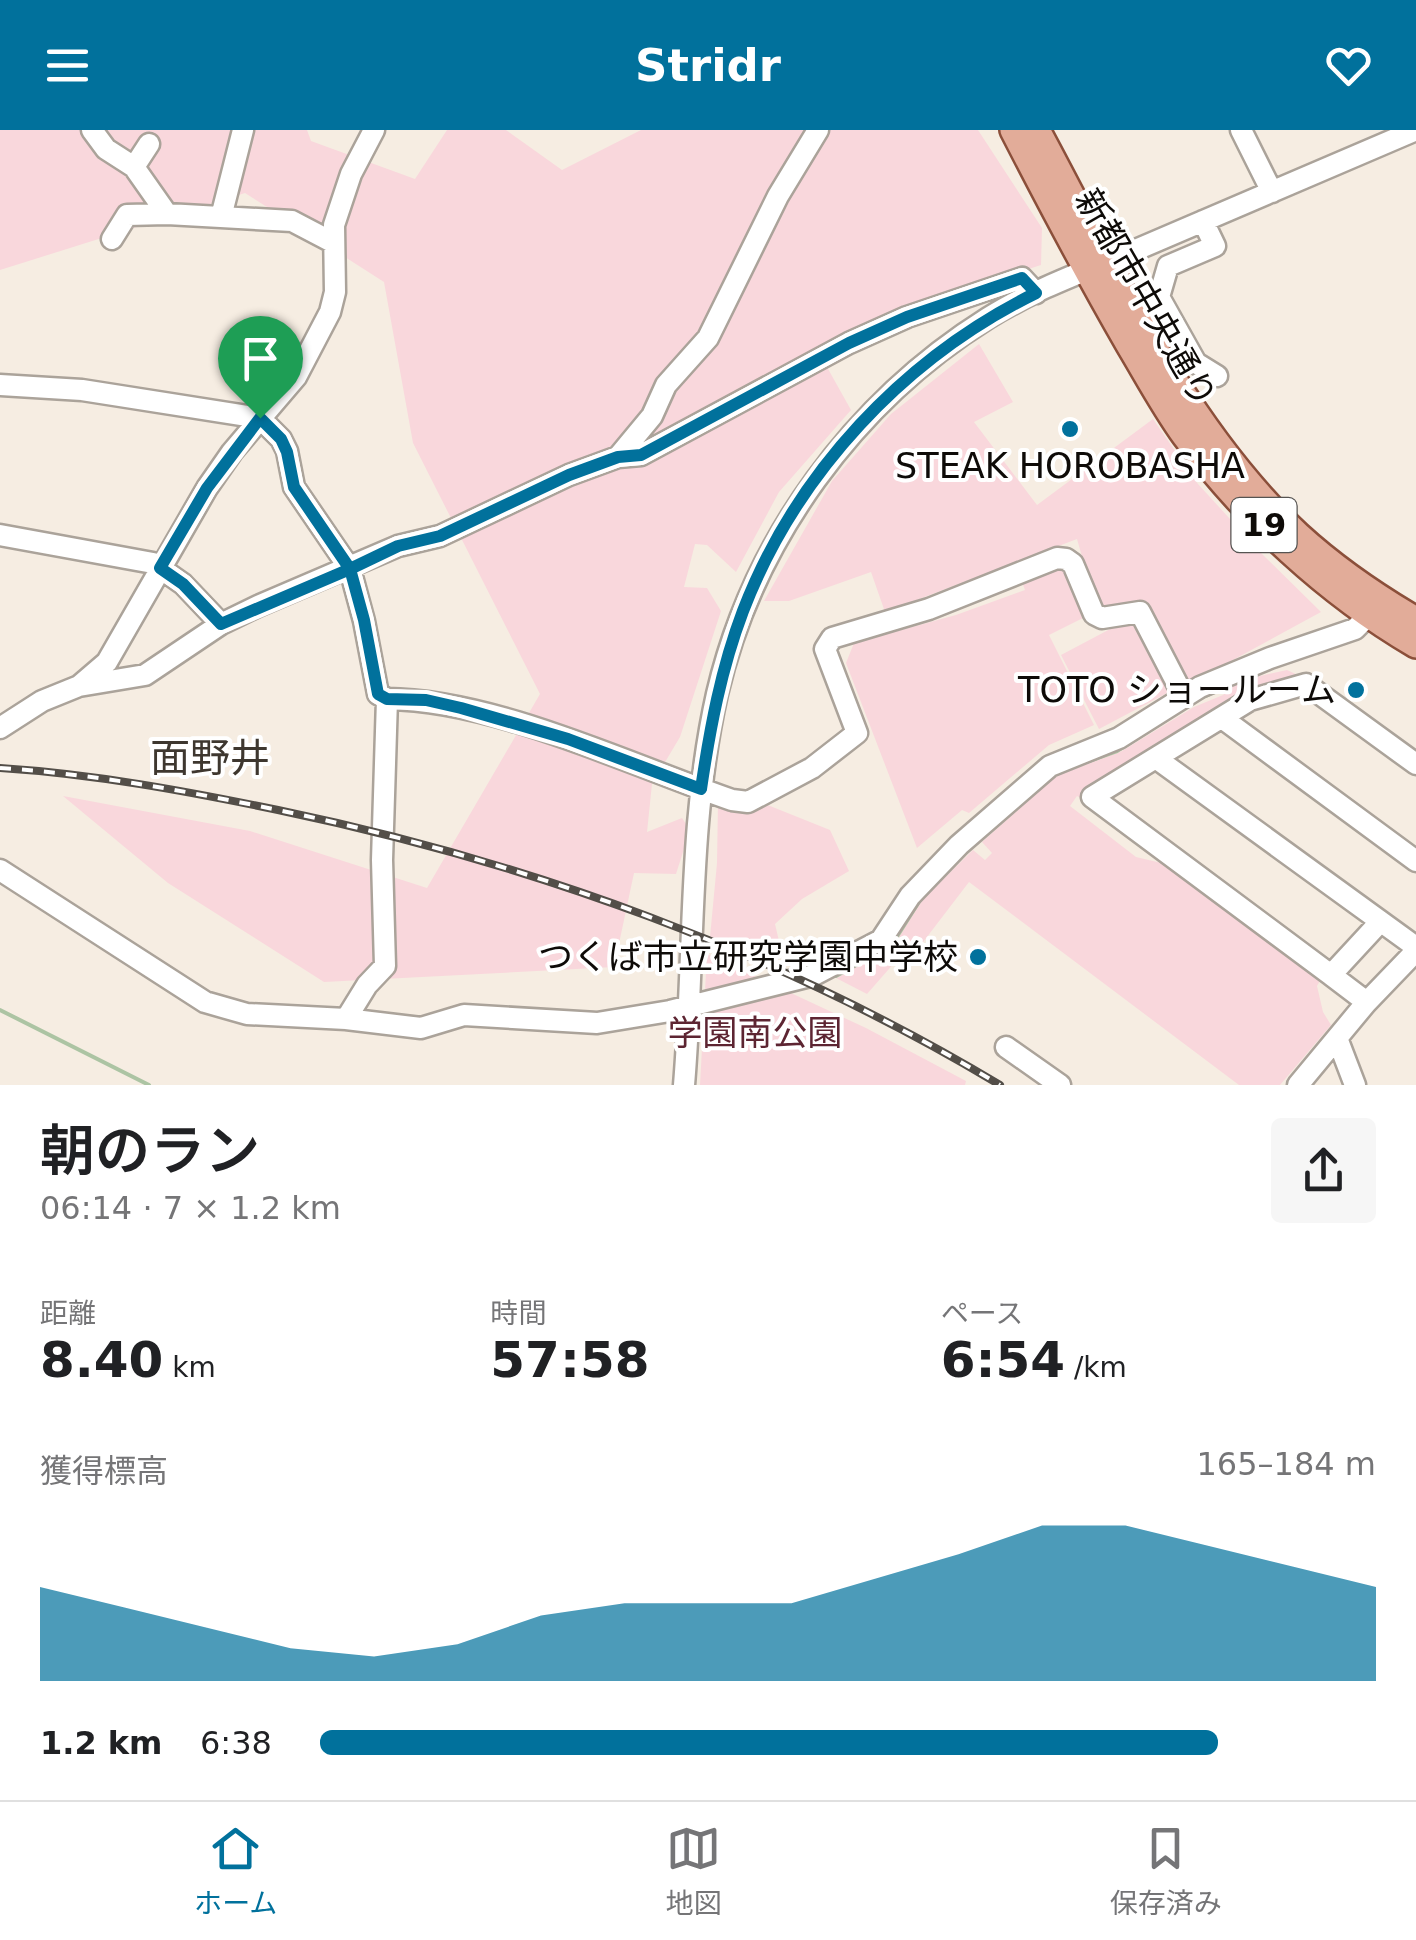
<!DOCTYPE html>
<html lang="ja">
<head>
<meta charset="utf-8">
<style>
  body { margin:0; font-family:"DejaVu Sans","Noto Sans JP",sans-serif; background:#f6f6f6; color:#202124; height:100vh; display:flex; flex-direction:column; font-size:38px; white-space:nowrap }
  * { box-sizing:border-box; margin:0 }
  p { font-size:32px; color:#757577 }
  .icon { flex:none; width:55px; height:55px; fill:none; stroke:currentColor; stroke-width:2; stroke-linecap:round; stroke-linejoin:round }
  .map { position:relative; height:955px; overflow:hidden }
  .sheet { display:flex; flex-direction:column; background:#fff; flex:1 }
  .sheet>* { flex:none }
  .pin { position:absolute; display:grid; place-items:center; width:85px; height:85px; color:#fff; margin:-102px -42px; border-radius:50% 50% 50% 0; rotate:-45deg; box-shadow:0 0 10px #0007 }
  .pin .icon { rotate:45deg }
  .round { display:grid; place-items:center; flex:none; width:105px; height:105px; border-radius:10px; background:#f6f6f6 }
  .overview { display:flex; align-items:center; justify-content:space-between; height:170px; padding:0 40px }
  h1 { font-size:55px; font-weight:600; line-height:75px }
  .metrics { display:grid; grid-template-columns:repeat(3,1fr); gap:15px; height:170px; padding:10px 40px }
  .metrics div { display:grid; align-content:center }
  .metrics b { font-size:50px; font-weight:600 }
  .metrics small { font-size:28px; font-weight:400 }
  .metrics p { font-size:28px }
  .chart { height:280px; padding:20px 40px }
  .chart p { display:flex; justify-content:space-between }
  .chart svg { width:100%; height:180px; margin-top:10px; fill:#01719c; opacity:.7 }
  ul { padding:0 40px; list-style:none; font-size:32px }
  li { display:grid; grid-template-columns:160px 120px 1fr; align-items:center; height:75px }
  li i { height:25px; border-radius:12px; background:#01719c }
  header { display:flex; justify-content:space-between; align-items:center; height:130px; padding:0 40px; background:#01719c; color:#fff; font-size:45px; font-weight:600 }
  .dock { display:flex; justify-content:space-around; align-items:center; height:140px; border-top:2px solid #e0e0e0; background:#fff; font-size:28px; color:#757577 }
  .dock a { display:grid; justify-items:center; gap:5px }
  .dock .on { color:#01719c }
  .map>svg:first-child { display:block }
  .green { fill:#f9d7dc }
  .lines { fill:none; stroke-linecap:round; stroke-linejoin:round }
  .stream { stroke:#acc4a3; stroke-width:4 }
  .minor-casing { stroke:#aba39a; stroke-width:25 }
  .major-casing { stroke:#8b4f3a; stroke-width:30 }
  .minor { stroke:#fff; stroke-width:20 }
  .major { stroke:#e2ac99; stroke-width:25 }
  .rail-casing { stroke:#534e48; stroke-width:8 }
  .rail { stroke:#fff; stroke-width:4; stroke-dasharray:11; stroke-linecap:butt }
  .route-casing { stroke:#fff; stroke-width:20 }
  .route { stroke:#01719c; stroke-width:12 }
  .poi-dot { fill:#01719c; stroke:#fff; stroke-width:4 }
  .labels { text-anchor:middle; dominant-baseline:central; stroke-width:8; stroke-linejoin:round; paint-order:stroke }
  .shield { fill:#fff; stroke:#565452; stroke-width:2.5 }
  .shield-label { font-size:32px; font-weight:bold; fill:#0e0b08 }
  .street-label { font-size:35px; fill:#0e0b08; stroke:#fff }
  .poi-label { font-size:35px; fill:#0e0b08; stroke:#fff; text-anchor:end }
  .park-label { font-size:35px; fill:#5d2532; stroke:#fff }
  .quarter-label { font-size:40px; fill:#3e372f; stroke:#fff }
</style>
</head>
<body>
<header><svg class="icon" aria-label="menu" viewBox="0 0 24 24"><path d="M4 6h16M4 12h16M4 18h16"/></svg>Stridr<svg class="icon" aria-label="heart" viewBox="0 0 24 24"><path d="M12 20l-8-8c-3-5 5-10 8-4 3-6 11-1 8 4z"/></svg></header>
<div class="map">
<svg width="1416" height="955" viewBox="0 0 1416 955">
  <rect width="100%" height="100%" fill="#f6ede2"/>
  <path class="green" d="M 0,0 L 307,0 L 311,11 L 415,49 L 447,0 L 506,0 L 562,40 L 641,0 L 978,0 L 1042,98 L 1041,135 L 947,165 L 818,221 L 851,280 L 779,362 L 736,442 L 707,415 L 695,414 L 684,457 L 707,458 L 721,481 L 680,607 L 652,654 L 647,702 L 682,688 L 690,700 L 676,744 L 634,743 L 614,837 L 324,852 L 168,753 L 63,666 L 250,701 L 427,758 L 540,564 L 413,313 L 384,152 L 245,63 L 0,140 Z
    M 979,214 L 1013,272 L 974,292 L 1037,375 L 1153,289 L 1198,354 L 1262,424 L 1321,482 L 1185,556 L 1147,480 L 1104,481 L 1091,458 L 1077,409 L 885,482 L 871,442 L 789,471 L 764,471 L 832,351 L 891,284 Z
    M 1063,437 L 1087,486 L 1049,505 L 1094,595 L 1049,615 L 969,683 L 962,680 L 917,718 L 846,533 L 854,513 L 956,485 L 1025,460 L 1022,452 Z
    M 1131,488 L 1169,562 L 1099,599 L 1061,525 Z
    M 1287,540 L 1302,547 L 1084,670 L 1077,666 L 1070,676 L 1136,727 L 1174,736 L 1323,845 L 1317,856 L 1323,882 L 1331,895 L 1280,955 L 1239,955 L 969,752 L 904,837 L 895,832 L 867,864 L 836,848 L 891,818 L 922,770 L 973,720 L 985,730 L 992,723 L 982,712 L 1056,646 L 1122,621 L 1194,577 L 1223,565 L 1238,551 Z
    M 718,672 L 760,672 L 830,700 L 849,741 L 802,769 L 775,794 L 783,828 L 710,807 L 717,733 Z
    M 707,824 L 866,898 L 966,951 L 965,955 L 700,955 Z"/>
  <g class="lines">
    <path class="stream" d="M 1199,569 L 1217,561
      M 1086,632 L 1117,621 L 1166,590
      M 836,846 L 891,816 L 922,767
      M 0,880 L 149,955"/>
    <defs>
      <path id="minor" d="M 92,0 L 106,19 L 134,37 L 167,84 L 292,91 L 334,113
        M 1241,0 L 1272,62
        M 134,37 L 149,14
        M 221,87 L 243,0
        M 1203,91 L 1215,116 L 1168,136 L 1159,167 L 1196,233 L 1217,246
        M 112,109 L 127,85 L 167,84
        M 0,255 L 82,260 L 260,288 L 281,309 L 287,321 L 294,357 L 350,439 L 364,491 L 378,564 L 387,569 L 382,730 L 385,836 L 367,855 L 346,889
        M 618,327 L 652,286 L 666,255 L 708,208 L 778,66 L 818,0
        M 0,405 L 153,433 L 183,454 L 221,494
        M 79,556 L 145,545 L 221,494 L 258,476 L 398,416 L 440,406 L 569,345 L 618,327 L 641,325 L 849,213 L 907,187 L 1022,148 L 1036,163
        M 387,569 C 496,570 628,634 732,670 L 748,672 L 812,638 L 857,603 L 825,519 L 832,508 L 929,479 L 1057,428 L 1066,429 L 1073,434 L 1094,484 L 1102,488 L 1140,482 L 1184,567
        M 1222,588 L 1416,731
        M 0,598 L 42,571 L 79,556 L 107,532 L 207,358 L 232,322 L 296,247 L 330,182 L 335,162 L 334,95 L 351,44 L 374,0
        M 1157,629 L 1416,817
        M 0,740 L 205,872 L 247,884 L 346,889 L 421,898 L 464,885 L 597,893 L 670,881 L 814,845 L 881,810 L 910,766 L 959,715 L 1050,636 L 1119,608 L 1200,557 L 1270,528 L 1355,499 L 1369,485
        M 1380,792 L 1331,845 L 1092,667 L 1250,570 L 1306,554 L 1416,634
        M 1331,845 L 1360,867
        M 1337,908 L 1355,955
        M 1006,917 L 1060,955
        M 684,955 C 695,825 688,693 717,564 C 753,410 854,272 988,188 C 1034,159 1088,140 1138,119 C 1231,79 1323,40 1416,0
        M 1298,955 L 1366,873 L 1416,821"/>
      <path id="major" d="M 1013,0 C 1050,72 1088,144 1129,215 C 1147,245 1164,277 1185,306 C 1247,388 1327,463 1416,515
        M 1037,0 C 1112,139 1181,295 1298,405 C 1333,437 1375,466 1416,490"/>
    </defs>
    <use href="#minor" class="minor-casing"/>
    <use href="#major" class="major-casing"/>
    <use href="#minor" class="minor"/>
    <use href="#major" class="major"/>
    <defs>
      <path id="rail" d="M 0,638 C 94,644 186,661 278,680 C 529,732 779,822 1000,955"/>
    </defs>
    <use href="#rail" class="rail-casing"/>
    <use href="#rail" class="rail"/>
  </g>
  <g class="lines">
    <defs>
      <path id="route" d="M 260,288 L 207,358 L 160,438 L 183,454 L 221,494 L 350,439 L 364,490 L 378,564 L 387,569 L 426,570 L 461,578 L 568,609 L 701,659 C 710,598 721,539 743,481 C 796,343 904,228 1036,163 L 1022,148 L 907,187 L 849,213 L 641,325 L 618,327 L 569,345 L 440,406 L 398,416 L 350,439 L 294,357 L 287,322 L 281,309 L 260,288"/>
    </defs>
    <use href="#route" class="route-casing"/>
    <use href="#route" class="route"/>
  </g>
  <g class="poi-dot">
    <circle cx="1070" cy="299" r="10"/>
    <circle cx="1356" cy="560" r="10"/>
    <circle cx="978" cy="827" r="10"/>
  </g>
  <g class="labels">
    <rect class="shield" x="1231.5" y="368" width="65" height="54" rx="8"/>
    <g class="shield-label">
      <text x="1264" y="395">19</text>
    </g>
    <g class="street-label">
      <text transform="translate(1146 168) rotate(60)">新都市中央通り</text>
    </g>
    <g class="poi-label">
      <text x="1070" y="336" text-anchor="middle">STEAK HOROBASHA</text>
      <text x="1336" y="560">TOTO ショールーム</text>
      <text x="958" y="827">つくば市立研究学園中学校</text>
    </g>
    <g class="park-label">
      <text x="755" y="903">学園南公園</text>
    </g>
    <g class="quarter-label">
      <text x="210" y="628">面野井</text>
    </g>
  </g>
</svg>
<div class="pin" style="left:260px;top:288px;background:#1e9e55"><svg class="icon" aria-label="arrive" viewBox="0 0 24 24"><path d="M6 21V4h12l-3 4 3 4H6"/></svg></div>
</div>
<section class="sheet">
<div class="overview"><div><h1>朝のラン</h1><p>06:14 · 7 × 1.2 km</p></div><a class="round"><svg class="icon" aria-label="share" viewBox="0 0 24 24"><path d="M12 15V3M7 8l5-5 5 5M5 13v7h14v-7"/></svg></a></div>
<div class="metrics">
<div><p>距離</p><b>8.40<small> km</small></b></div>
<div><p>時間</p><b>57:58</b></div>
<div><p>ペース</p><b>6:54<small> /km</small></b></div>
</div>
<div class="chart"><p><span>獲得標高</span>165–184 m</p>
<svg viewBox="0 0 160 44" preserveAspectRatio="none"><path d="M0 44V21L10 26L20 31L30 36L40 38L50 35L60 28L70 25L80 25L90 25L100 19L110 13L120 6L130 6L140 11L150 16L160 21V44z"/></svg>
</div>
<ul>
<li><b>1.2 km</b>6:38<i style="width:85%"></i></li>
</ul>
</section>
<nav class="dock">
<a class="on"><svg class="icon" aria-label="home" viewBox="0 0 24 24"><path d="M3 11l9-7 9 7M6 9v11h12V9"/></svg>ホーム</a>
<a><svg class="icon" aria-label="map" viewBox="0 0 24 24"><path d="M3 6l6-2 6 2 6-2v14l-6 2-6-2-6 2zM9 4v14M15 6v14"/></svg>地図</a>
<a><svg class="icon" aria-label="saved" viewBox="0 0 24 24"><path d="M7 4h10v16l-5-4-5 4z"/></svg>保存済み</a>
</nav>
</body>
</html>
